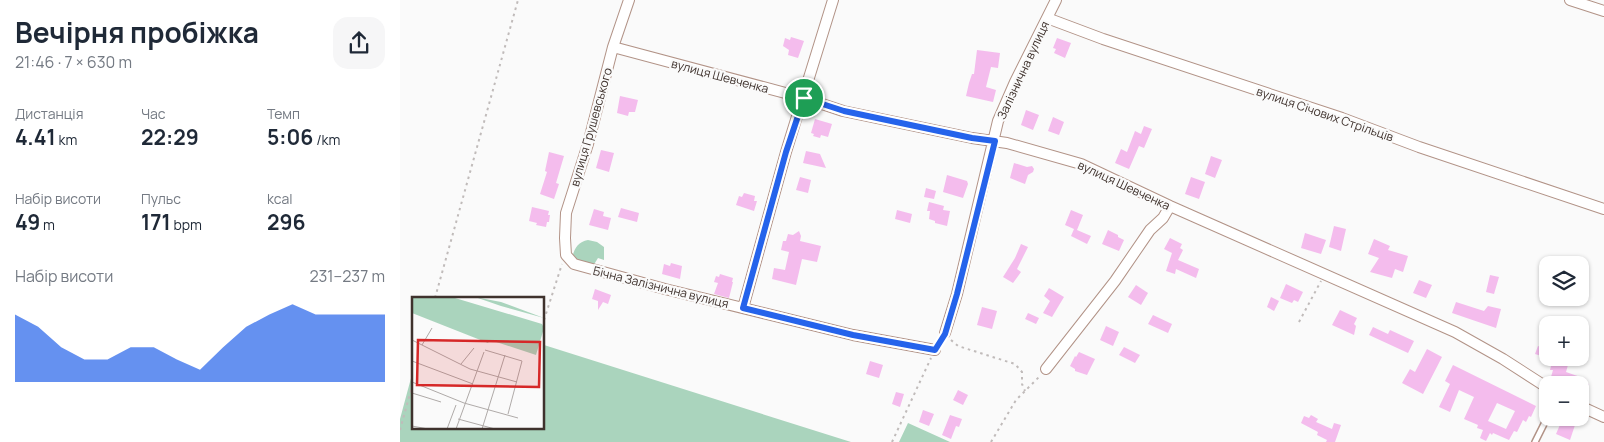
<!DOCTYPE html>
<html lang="uk">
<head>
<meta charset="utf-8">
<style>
  body { margin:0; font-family:Manrope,sans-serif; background:#f6f6f7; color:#1f2937; height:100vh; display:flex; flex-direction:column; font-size:19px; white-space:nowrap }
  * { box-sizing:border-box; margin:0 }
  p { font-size:16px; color:#747a83 }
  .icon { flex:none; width:28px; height:28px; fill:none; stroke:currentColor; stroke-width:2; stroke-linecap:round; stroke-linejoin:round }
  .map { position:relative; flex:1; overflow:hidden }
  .drawer { display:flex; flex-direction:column; background:#fff; width:400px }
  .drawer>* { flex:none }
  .fabs { position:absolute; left:1139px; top:256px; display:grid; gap:10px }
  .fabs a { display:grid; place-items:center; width:50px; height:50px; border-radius:10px; background:#fff; box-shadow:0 1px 4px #0004; font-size:25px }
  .pin { position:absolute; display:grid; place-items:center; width:42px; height:42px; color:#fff; margin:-21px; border:2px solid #fff; border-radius:50%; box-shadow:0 1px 5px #0007 }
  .round { display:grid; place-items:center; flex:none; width:52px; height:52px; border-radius:15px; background:#f6f6f7 }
  .headline { display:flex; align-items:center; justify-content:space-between; height:85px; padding:0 15px }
  h1 { font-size:28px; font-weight:700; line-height:38px }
  .metrics { display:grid; grid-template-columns:repeat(3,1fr); gap:8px; height:85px; padding:5px 15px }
  .metrics div { display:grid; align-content:center }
  .metrics b { font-size:21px; font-weight:700 }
  .metrics small { font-size:14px; font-weight:400 }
  .metrics p { font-size:14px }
  .chart { height:140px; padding:10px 15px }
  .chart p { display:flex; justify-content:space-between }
  .chart svg { width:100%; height:90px; margin-top:5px; fill:#2563eb; opacity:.7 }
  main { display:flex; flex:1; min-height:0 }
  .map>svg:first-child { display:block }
  .green { fill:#aad4bd }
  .building { fill:#f4bced; fill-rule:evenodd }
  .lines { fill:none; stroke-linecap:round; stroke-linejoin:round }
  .lane-casing { stroke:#b29387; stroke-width:8 }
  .street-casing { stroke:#b29387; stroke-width:12 }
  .path { stroke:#c0bbba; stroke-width:2; stroke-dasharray:2.5 4; stroke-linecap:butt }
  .lane { stroke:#fff; stroke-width:5 }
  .street { stroke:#fff; stroke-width:10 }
  .route-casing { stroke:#fff; stroke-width:10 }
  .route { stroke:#2563eb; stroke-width:6 }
  .labels { text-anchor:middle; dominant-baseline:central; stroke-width:4.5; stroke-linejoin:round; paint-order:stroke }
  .street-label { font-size:12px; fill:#3f322d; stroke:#fafafa }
  .inset-road { fill:none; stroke:#afaaa8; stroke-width:1 }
  .view { fill:#d62828; fill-opacity:0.15; stroke:#d62828; stroke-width:2.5 }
  .inset-edge { fill:none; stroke:#3f322d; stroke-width:2.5 }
</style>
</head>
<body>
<main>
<section class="drawer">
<div class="headline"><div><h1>Вечірня пробіжка</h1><p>21:46 · 7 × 630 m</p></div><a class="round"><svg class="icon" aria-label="share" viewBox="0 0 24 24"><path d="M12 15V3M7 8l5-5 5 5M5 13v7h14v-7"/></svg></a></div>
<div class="metrics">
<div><p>Дистанція</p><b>4.41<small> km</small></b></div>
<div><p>Час</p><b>22:29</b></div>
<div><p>Темп</p><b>5:06<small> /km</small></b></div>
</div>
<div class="metrics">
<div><p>Набір висоти</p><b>49<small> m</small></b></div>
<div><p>Пульс</p><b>171<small> bpm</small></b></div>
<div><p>kcal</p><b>296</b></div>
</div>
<div class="chart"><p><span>Набір висоти</span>231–237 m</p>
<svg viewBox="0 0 160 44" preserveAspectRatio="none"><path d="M0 44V11L10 17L20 27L30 33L40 33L50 27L60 27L70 33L80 38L90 27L100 17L110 11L120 6L130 11L140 11L150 11L160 11V44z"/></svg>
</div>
</section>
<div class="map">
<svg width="1204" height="442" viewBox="0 0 1204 442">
  <rect width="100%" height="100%" fill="#fafafa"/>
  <path class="green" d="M 188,240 L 197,242 L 204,247 L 204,260 L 198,258 L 193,266 L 172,259 C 174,248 178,242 188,240 Z
    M 144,345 L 451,442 L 0,442 L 0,419 L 14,367 L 14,428 L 144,428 Z
    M 508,423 L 550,442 L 499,442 Z"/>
  <path class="building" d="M 391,37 L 404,41 L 398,58 L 388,55 L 389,50 L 383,46 L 385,38 L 390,40 Z
    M 657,38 L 671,43 L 665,58 L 654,53 L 656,49 L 653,48 Z
    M 577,50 L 600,53 L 598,68 L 591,67 L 586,87 L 596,90 L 593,102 L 566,96 L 569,83 L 572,74 L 574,74 Z
    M 220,96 L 238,100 L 235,112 L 229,112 L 228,116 L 217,113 Z
    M 626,110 L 639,115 L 633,130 L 621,125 Z
    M 653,117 L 664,122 L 659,135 L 648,131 Z
    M 415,119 L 432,124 L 428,137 L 421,135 L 420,138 L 413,136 L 414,134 L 411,133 Z
    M 744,126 L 752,129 L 744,148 L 739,146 L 729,169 L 715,163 L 721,149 L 727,152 L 735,131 L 741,134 Z
    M 201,150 L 214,153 L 209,172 L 196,168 Z
    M 406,151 L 420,154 L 426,168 L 403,163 Z
    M 149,152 L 164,156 L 156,183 L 159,184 L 154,199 L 140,194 L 147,172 L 145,171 Z
    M 811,156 L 822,160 L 815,178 L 805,174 Z
    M 614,163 L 627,167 L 632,166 L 634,169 L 633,172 L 628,175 L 625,184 L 610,178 Z
    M 547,175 L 567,181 L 568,184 L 563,198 L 543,192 Z
    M 400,177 L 411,180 L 408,193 L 396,190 Z
    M 791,177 L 805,182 L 799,199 L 785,194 Z
    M 526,188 L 536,191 L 534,199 L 524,197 Z
    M 344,193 L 355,196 L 354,201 L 357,201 L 354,211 L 336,205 L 339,196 L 342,197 Z
    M 529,202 L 544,206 L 543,210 L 550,211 L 547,226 L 535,223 L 535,221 L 529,219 L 530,211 L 527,211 Z
    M 132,207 L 149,211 L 148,215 L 150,215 L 149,222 L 147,222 L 146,227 L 136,225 L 137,223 L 129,221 Z
    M 221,208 L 239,213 L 237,222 L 218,217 Z
    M 194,209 L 204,212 L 203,216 L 211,218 L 208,230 L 189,225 Z
    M 497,210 L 512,214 L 510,223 L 495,219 Z
    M 671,210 L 683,215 L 677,230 L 691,236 L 687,244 L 671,236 L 674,229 L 665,225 Z
    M 934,226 L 946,229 L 941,251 L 929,247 Z
    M 708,230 L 718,235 L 718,237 L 724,240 L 719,251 L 702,244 Z
    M 399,231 L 401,236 L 400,241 L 421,246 L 417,262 L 402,259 L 396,285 L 372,279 L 374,268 L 385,270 L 389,252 L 381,250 L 383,241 L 386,241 L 388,234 L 393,235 Z
    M 905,233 L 926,240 L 921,254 L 901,248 Z
    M 770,238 L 782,244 L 780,248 L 783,250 L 778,260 L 799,269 L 796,278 L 776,269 L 775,274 L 766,271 L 772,253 L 764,249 Z
    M 974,239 L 990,246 L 988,250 L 1008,256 L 1003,272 L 995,269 L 992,278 L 970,272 L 979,258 L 968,254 Z
    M 621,244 L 628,247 L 617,269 L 621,272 L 613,283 L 603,277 L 615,258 Z
    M 271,263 L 282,266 L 280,279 L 262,274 L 264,264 L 270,266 Z
    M 320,274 L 333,278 L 332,282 L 333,282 L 329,298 L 314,294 L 318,283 L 314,282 L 316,276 L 319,277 Z
    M 1090,275 L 1099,277 L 1094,294 L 1086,292 Z
    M 1019,280 L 1032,285 L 1026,298 L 1013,293 Z
    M 886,284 L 903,292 L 898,302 L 894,300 L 892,303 L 880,298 Z
    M 736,285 L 748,293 L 741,305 L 728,297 Z
    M 649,288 L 664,297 L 652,317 L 643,313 L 650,301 L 644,296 Z
    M 195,289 L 211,295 L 208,304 L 203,302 L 198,310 L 198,301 L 192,299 Z
    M 871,297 L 879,301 L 874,311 L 867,307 Z
    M 1056,302 L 1084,311 L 1088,306 L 1101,309 L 1096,328 L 1052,313 Z
    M 582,307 L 597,311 L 592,329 L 577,325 Z
    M 940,310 L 957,318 L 954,324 L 956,326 L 954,335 L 932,325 Z
    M 628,313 L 639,318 L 636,324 L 625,319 Z
    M 753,315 L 772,324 L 768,333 L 748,324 Z
    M 706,326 L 719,332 L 713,346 L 700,340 Z
    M 973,327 L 988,334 L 990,330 L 1014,341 L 1008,353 L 969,335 Z
    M 1142,344 L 1148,346 L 1148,358 L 1135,354 L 1138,346 L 1141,347 Z
    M 724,347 L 740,355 L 735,363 L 719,355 Z
    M 1027,349 L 1042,357 L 1023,394 L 1002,383 L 1010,369 L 1015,372 Z
    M 679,352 L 695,359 L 687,375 L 675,371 L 675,369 L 670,366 L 675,356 L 676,357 Z
    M 1153,358 L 1170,358 L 1166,372 L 1186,379 L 1185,383 L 1189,384 L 1186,392 L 1180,390 L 1180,385 L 1170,385 L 1171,382 L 1151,377 L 1153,370 L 1150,370 Z
    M 470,361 L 483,365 L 479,378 L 466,374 Z
    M 1053,365 L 1136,406 L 1131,417 L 1129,416 L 1126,422 L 1123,420 L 1117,432 L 1114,431 L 1109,440 L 1093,433 L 1092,435 L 1090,433 L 1086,441 L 1080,438 L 1083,430 L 1077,428 L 1078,425 L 1064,419 L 1074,397 L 1059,390 L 1050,412 L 1039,407 L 1050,384 L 1045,381 ZM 1097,403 L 1115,411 L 1106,429 L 1088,421 Z
    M 558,390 L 568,395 L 563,405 L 553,400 Z
    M 496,392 L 504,394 L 500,407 L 492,404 Z
    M 523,410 L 534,414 L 529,426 L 519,422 Z
    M 550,415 L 562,419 L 559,427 L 556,426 L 551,439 L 542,435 Z
    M 911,415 L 918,419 L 916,422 L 932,429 L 934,423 L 941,425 L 935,442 L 926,442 L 927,440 L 917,435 L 918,432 L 901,423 L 904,416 L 909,418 Z
    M 1162,420 L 1175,425 L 1170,440 L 1156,434 Z"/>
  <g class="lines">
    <defs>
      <path id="lane" d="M 1135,442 L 1148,416"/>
      <path id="street" d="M 229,0 L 213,47 L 188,144 L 166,213 L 165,238 L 166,255 L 174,264 L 265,289 L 453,335 L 535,350
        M 1170,0 L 1204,11
        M 647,18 L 703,39 L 942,118 L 1019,147 L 1204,209
        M 213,47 L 404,98 L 443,111 L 572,138 L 607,143 L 681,164 L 770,206 L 1055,332 L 1103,359 L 1148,388
        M 343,308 L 386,152 L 433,0
        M 545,333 L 557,294 L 598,121 L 615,82 L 656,0
        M 646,369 L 715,281 L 750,230 L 763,218 L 770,206
        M 1180,406 L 1204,417"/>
    </defs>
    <use href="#lane" class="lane-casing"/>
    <use href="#street" class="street-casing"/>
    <path class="path" d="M 35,298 L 118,0
      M 144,320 L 162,264
      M 899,322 L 921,281
      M 551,340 L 558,346 L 615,364 L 622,372 L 622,384 L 625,391
      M 0,430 L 14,379
      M 492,442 L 531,358
      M 591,442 L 616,400 L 640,376"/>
    <use href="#lane" class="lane"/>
    <use href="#street" class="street"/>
  </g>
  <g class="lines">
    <defs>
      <path id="route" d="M 404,98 L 444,111 L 572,138 L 595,141 L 557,294 L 545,334 L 535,350 L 453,335 L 343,308 L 386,152 Z"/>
    </defs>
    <use href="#route" class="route-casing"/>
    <use href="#route" class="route"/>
  </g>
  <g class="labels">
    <g class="street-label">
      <text transform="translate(623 70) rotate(-65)">Залізнична вулиця</text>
      <text transform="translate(320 76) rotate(15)">вулиця Шевченка</text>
      <text transform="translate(925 114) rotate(19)">вулиця Січових Стрільців</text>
      <text transform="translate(191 127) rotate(-74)">вулиця Грушевського</text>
      <text transform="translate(724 185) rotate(25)">вулиця Шевченка</text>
      <text transform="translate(261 287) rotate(14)">Бічна Залізнична вулиця</text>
    </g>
  </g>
  <g transform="translate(12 297)">
    <rect width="132" height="132" fill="#fafafa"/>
    <path d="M 0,0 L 43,1 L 130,27 L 132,31 L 124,58 L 78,43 L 76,46 L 0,16 ZM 63,0 L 89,5 L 132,21 L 89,9 Z" fill="#aad4bd"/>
    <path class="inset-road" d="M 0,43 L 58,72 L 105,85M 10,48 L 20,31M 73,53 L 110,64 L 96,117M 0,64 L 61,87M 49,67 L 62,51M 0,85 L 52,106 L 106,121M 0,96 L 29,105M 46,122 L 83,132M 0,129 L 16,132M 35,132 L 44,108M 44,132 L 72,55M 70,132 L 93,58"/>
    <path class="view" d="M 6,43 L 128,45 L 127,90 L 5,88 Z"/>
    <rect width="132" height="132" class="inset-edge"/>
  </g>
</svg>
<div class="fabs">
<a><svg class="icon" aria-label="layers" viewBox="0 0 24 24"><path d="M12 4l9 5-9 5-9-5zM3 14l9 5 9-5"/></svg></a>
<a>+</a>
<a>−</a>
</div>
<div class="pin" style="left:404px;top:98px;background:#1e9e55"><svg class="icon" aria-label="arrive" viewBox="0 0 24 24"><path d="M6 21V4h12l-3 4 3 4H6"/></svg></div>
</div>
</main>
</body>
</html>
